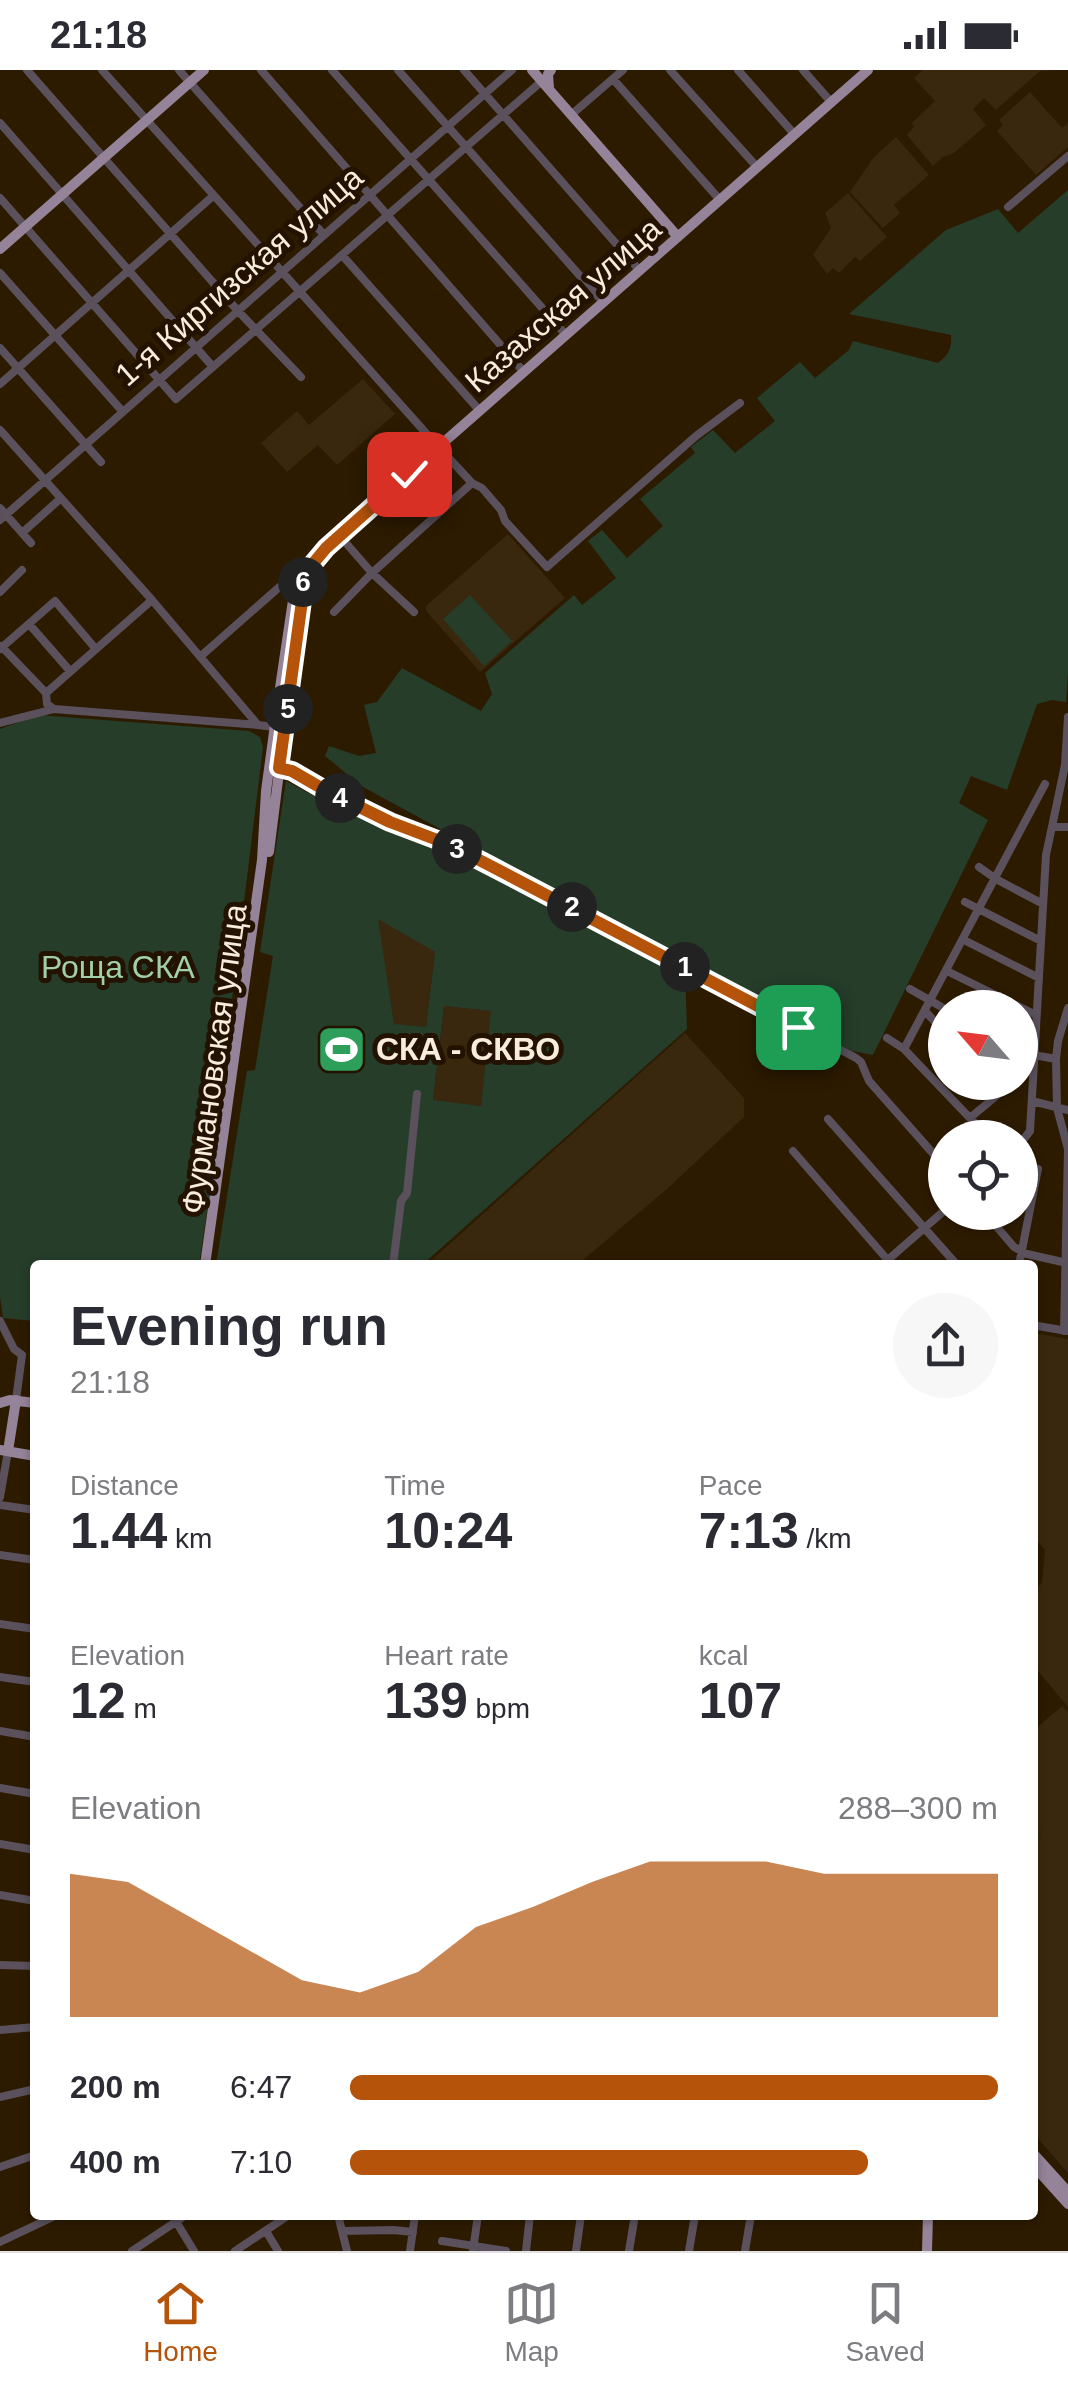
<!DOCTYPE html>
<html lang="en">
<head>
<meta charset="utf-8">
<style>
  body { margin:0; font-family:Helvetica,sans-serif; background:#f7f7f7; color:#2b2b33; height:100vh; display:flex; flex-direction:column; font-size:38px; white-space:nowrap }
  * { box-sizing:border-box; margin:0 }
  p { font-size:32px; color:#7c7c81 }
  .icon { flex:none; width:55px; height:55px; fill:none; stroke:currentColor; stroke-width:2; stroke-linecap:round; stroke-linejoin:round }
  .map { position:relative; flex:1; overflow:hidden }
  .drawer { position:absolute; left:30px; top:1190px; width:1008px; height:960px; display:flex; flex-direction:column; background:#fff; border-radius:10px; box-shadow:0 2px 8px #0004 }
  .drawer>* { flex:none }
  .needle { width:65px; rotate:298deg }
  .controls { position:absolute; left:928px; top:920px; display:grid; gap:20px }
  .controls a { display:grid; place-items:center; width:110px; height:110px; border-radius:50%; background:#fff; box-shadow:0 2px 8px #0004; font-size:50px }
  .pin { position:absolute; display:grid; place-items:center; width:85px; height:85px; color:#fff; margin:-42px; border-radius:20px; box-shadow:0 5px 15px #0006 }
  .km { position:absolute; width:50px; height:50px; margin:-25px; border-radius:50%; background:#222; color:#fff; font-size:28px; line-height:50px; text-align:center }
  .round { display:grid; place-items:center; flex:none; width:105px; height:105px; border-radius:52px; background:#f7f7f7 }
  .summary { display:flex; align-items:center; justify-content:space-between; height:170px; padding:0 40px }
  h1 { font-size:55px; font-weight:600; line-height:75px }
  .metrics { display:grid; grid-template-columns:repeat(3,1fr); gap:15px; height:170px; padding:10px 40px }
  .metrics div { display:grid; align-content:center }
  .metrics b { font-size:50px; font-weight:600 }
  .metrics small { font-size:28px; font-weight:400 }
  .metrics p { font-size:28px }
  .chart { height:280px; padding:20px 40px }
  .chart p { display:flex; justify-content:space-between }
  .chart svg { width:100%; height:180px; margin-top:10px; fill:#b45309; opacity:.7 }
  ul { padding:0 40px; list-style:none; font-size:32px }
  li { display:grid; grid-template-columns:160px 120px 1fr; align-items:center; height:75px }
  li i { height:25px; border-radius:12px; background:#b45309 }
  .status { display:flex; justify-content:space-between; align-items:center; height:70px; padding:0 50px; background:#fff; direction:ltr }
  .status svg { height:28px; fill:currentColor }
  .tab-bar { display:flex; justify-content:space-around; align-items:center; height:140px; border-top:2px solid #e1e1e2; background:#fff; font-size:28px; color:#7c7c81 }
  .tab-bar a { display:grid; justify-items:center; gap:5px }
  .tab-bar .current { color:#b45309 }
  .map>svg:first-child { display:block }
  .built { fill:#39280e }
  .green { fill:#263d2a; fill-rule:evenodd }
  .lines { fill:none; stroke-linecap:round; stroke-linejoin:round }
  .minor { stroke:#5a515c; stroke-width:8 }
  .major { stroke:#958399; stroke-width:10 }
  .route-casing { stroke:#fff; stroke-width:20 }
  .route { stroke:#b45309; stroke-width:12 }
  .labels { text-anchor:middle; dominant-baseline:central; stroke-width:10; stroke-linejoin:round; paint-order:stroke }
  .street-label { font-size:32px; fill:#f8ecdc; stroke:#231200 }
  .park-label { font-size:32px; fill:#a1d0a8; stroke:#231200 }
  .poi-label { font-size:32px; font-weight:bold; fill:#f8ecdc; stroke:#231200; text-anchor:start }
</style>
</head>
<body>
<div class="status"><b>21:18</b><svg viewBox="0 0 49 12"><path d="M0 12V9h3v3zM5 12V6h3v6zM10 12V3h3v9zM15 12V0h3v12zM26 1h20v11H26zM47 4h2v5h-2z"/></svg></div>
<div class="map">
<svg width="1068" height="2181" viewBox="0 0 1068 2181">
  <rect width="100%" height="100%" fill="#2d1b00"/>
  <path class="built" d="M 923,0 L 1055,0 L 1040,1 L 996,40 L 984,28 L 973,39 L 986,55 L 954,83 L 943,87 L 933,96 L 907,65 L 914,57 L 912,53 L 935,31 L 914,8 Z
    M 1030,22 L 1062,58 L 1068,53 L 1068,77 L 1036,105 L 997,61 L 1003,55 L 999,50 Z
    M 896,67 L 929,105 L 894,135 L 900,143 L 883,158 L 850,122 L 874,87 Z
    M 848,123 L 887,167 L 860,191 L 855,187 L 839,203 L 833,198 L 827,204 L 813,185 L 831,158 L 825,143 Z
    M 363,309 L 395,344 L 337,395 L 318,375 L 287,402 L 261,373 L 297,341 L 309,355 Z
    M 508,464 L 565,528 L 480,602 L 426,541 L 426,536 Z
    M 377,848 L 435,882 L 426,957 L 394,955 Z
    M 444,936 L 492,941 L 481,1036 L 433,1031 Z
    M 685,963 L 744,1028 L 744,1047 L 667,1119 L 577,1195 L 426,1195 Z
    M 1033,1263 L 1068,1269 L 1068,1637 L 1033,1595 L 1033,1521 L 1042,1513 L 1045,1480 L 1033,1466 Z
    M 1062,1636 L 1068,1642 L 1068,2103 L 1033,2063 L 1032,1771 L 1044,1760 L 1033,1769 L 1033,1661 Z"/>
  <path class="green" d="M 1068,120 L 1068,601 L 1066,632 L 1052,630 L 1037,634 L 1007,720 L 971,706 L 959,733 L 988,750 L 873,985 L 852,981 L 824,967 L 363,717 L 325,686 L 329,676 L 359,686 L 376,683 L 364,635 L 377,632 L 402,598 L 481,641 L 492,624 L 485,603 L 574,525 L 582,535 L 616,508 L 588,471 L 602,460 L 627,488 L 663,456 L 640,429 L 695,383 L 691,377 L 713,360 L 735,383 L 775,351 L 757,328 L 800,292 L 815,308 L 849,280 L 853,271 L 938,293 C 949,285 952,278 951,265 L 849,244 L 946,160 L 998,139 L 1018,163 Z
    M 470,525 L 512,571 L 484,596 L 443,549 Z
    M 38,645 L 249,661 L 260,667 L 263,677 L 224,995 L 226,1011 L 199,1195 L 35,1195 L 35,1251 L 3,1248 L 0,1227 L 0,659 Z
    M 286,711 L 320,729 L 324,723 L 387,756 L 439,777 L 534,826 L 538,824 L 685,902 L 687,959 L 422,1195 L 216,1195 L 247,1001 L 255,1000 L 273,886 L 260,882 ZM 378,849 L 435,882 L 426,957 L 394,954 ZM 444,936 L 491,941 L 481,1036 L 433,1030 Z"/>
  <g class="lines">
    <path class="minor" d="M 27,0 L 238,241 L 301,307
      M 102,0 L 433,371 L 472,413 L 482,418 L 501,440 L 505,451 L 547,497 L 696,366 L 740,333
      M 179,0 L 324,165
      M 261,0 L 524,302
      M 332,0 L 566,265
      M 398,0 L 604,233
      M 464,0 L 640,201
      M 670,0 L 757,97
      M 738,0 L 795,65
      M 803,0 L 831,32
      M 613,9 L 720,130
      M 571,45 L 623,0
      M 0,53 L 213,297
      M 0,128 L 176,329 L 542,11
      M 1008,137 L 1068,86
      M 342,185 L 480,341
      M 0,203 L 123,342
      M 0,278 L 101,392
      M 0,314 L 213,126
      M 0,360 L 152,530 L 258,655 L 274,657
      M 0,438 L 31,473
      M 0,450 L 512,0
      M 22,463 L 60,429
      M 339,465 L 372,503 L 414,542
      M 0,522 L 22,500
      M 334,542 L 372,503 L 472,413
      M 29,554 L 70,601
      M 1,576 L 46,623
      M 0,579 L 55,531 L 95,578
      M 201,586 L 302,497
      M 54,639 L 47,634 L 46,623 L 152,530
      M 0,653 L 54,639 L 258,655
      M 279,698 L 293,701 L 323,719 L 390,752 L 448,774 L 536,818 L 856,988 L 861,992 L 869,1011 L 945,1097
      M 1052,757 L 1068,757
      M 979,797 L 996,809 L 1043,834
      M 965,832 L 1041,871
      M 964,870 L 1039,908
      M 947,901 L 1036,945
      M 910,919 L 945,939
      M 925,941 L 945,963
      M 887,968 L 904,979 L 989,1068
      M 1020,978 L 1034,985 L 1056,989
      M 904,979 L 1045,714
      M 1020,1007 L 1033,995
      M 1032,1031 L 1068,1040
      M 971,1047 L 1013,1012
      M 828,1049 L 957,1195
      M 1020,1074 L 1030,1061 L 1046,785 L 1065,695 L 1068,647
      M 793,1081 L 892,1195
      M 984,1142 L 1014,1177 L 1027,1184 L 1067,1193
      M 393,1195 L 401,1131 L 407,1123 L 417,1024
      M 882,1195 L 945,1140
      M 1019,1195 L 1038,1099
      M 0,1251 L 14,1279 L 22,1285
      M 1032,1255 L 1067,1261
      M 1064,1261 L 1068,1079 L 1057,1038 L 1056,989 L 1058,971 L 1068,938
      M 16,1330 L 22,1285
      M 0,1427 L 8,1381
      M 0,1435 L 35,1440
      M 0,1485 L 35,1490
      M 0,1554 L 35,1559
      M 0,1607 L 35,1612
      M 0,1661 L 35,1667
      M 0,1718 L 35,1724
      M 0,1774 L 35,1780
      M 0,1825 L 35,1831
      M 0,1895 L 35,1896
      M 0,1960 L 35,1957
      M 0,2027 L 35,2019
      M 0,2097 L 35,2085
      M 172,2145 L 194,2181
      M 338,2145 L 347,2181
      M 266,2161 L 278,2181
      M 343,2161 L 393,2160 L 413,2162
      M 442,2171 L 506,2181
      M 0,2172 L 57,2145
      M 473,2180 L 478,2145
      M 132,2181 L 186,2145
      M 235,2181 L 289,2145
      M 410,2181 L 415,2145
      M 526,2181 L 530,2145
      M 576,2181 L 581,2145
      M 629,2181 L 635,2145
      M 689,2181 L 695,2145
      M 745,2181 L 751,2145"/>
    <path class="major" d="M 532,0 L 678,167
      M 549,18 L 548,4 L 551,0
      M 0,179 L 204,0
      M 269,782 L 303,511
      M 205,1195 L 262,790 L 266,721 L 281,611 L 295,517 L 305,494 L 868,0
      M 0,1333 L 10,1330 L 35,1333
      M 0,1380 L 35,1386
      M 8,1381 L 16,1330
      M 1032,2082 L 1068,2122
      M 1032,2094 L 1068,2134
      M 927,2181 L 928,2145"/>
  </g>
  <g class="lines">
    <defs>
      <path id="route" d="M 409,404 L 326,478 L 306,502 L 279,698 L 292,701 L 323,719 L 390,752 L 448,774 L 487,794 L 798,957"/>
    </defs>
    <use href="#route" class="route-casing"/>
    <use href="#route" class="route"/>
  </g>
  <defs>
    <symbol id="stadium-square" viewBox="-11 -11 22 22"><rect x="-9" y="-9" width="18" height="18" rx="4" fill="#2e9e5b" stroke="#231200"/><path d="M0-5a6.5 5 0 1 0 0 10a6.5 5 0 1 0 0-10ZM-3.5-1.8h7v3.6h-7Z" fill="#fff"/></symbol>
  </defs>
  <g fill-rule="evenodd">
    <use href="#stadium-square" x="314" y="952" width="55" height="55"/>
  </g>
  <g class="labels">
    <g class="street-label">
      <text transform="translate(239 206) rotate(-41)">1-я Киргизская улица</text>
      <text transform="translate(563 235) rotate(-41)">Казахская улица</text>
      <text transform="translate(214 989) rotate(-82)">Фурмановская улица</text>
    </g>
    <g class="park-label">
      <text x="118" y="897">Роща СКА</text>
    </g>
    <g class="poi-label">
      <text x="376" y="979">СКА - СКВО</text>
    </g>
  </g>
</svg>
<div class="controls">
<a><svg class="needle" viewBox="-14 -14 28 28"><path d="M0-13l5 13h-10z" fill="#e53935"/><path d="M0 13l5-13h-10z" fill="#7c7c81"/></svg></a>
<a><svg class="icon" aria-label="locate" viewBox="0 0 24 24"><circle cx="12" cy="12" r="6"/><path d="M12 2v4M12 18v4M2 12h4M18 12h4"/></svg></a>
</div>
<div class="pin" style="left:798px;top:957px;background:#1e9e55"><svg class="icon" aria-label="arrive" viewBox="0 0 24 24"><path d="M6 21V4h12l-3 4 3 4H6"/></svg></div>
<div class="pin" style="left:409px;top:404px;background:#d93025"><svg class="icon" aria-label="check" viewBox="0 0 24 24"><path d="M5 12l5 5 9-10"/></svg></div>
<b class="km" style="left:685px;top:897px">1</b>
<b class="km" style="left:572px;top:837px">2</b>
<b class="km" style="left:457px;top:779px">3</b>
<b class="km" style="left:340px;top:728px">4</b>
<b class="km" style="left:288px;top:639px">5</b>
<b class="km" style="left:303px;top:512px">6</b>
<section class="drawer">
<div class="summary"><div><h1>Evening run</h1><p>21:18</p></div><a class="round"><svg class="icon" aria-label="share" viewBox="0 0 24 24"><path d="M12 15V3M7 8l5-5 5 5M5 13v7h14v-7"/></svg></a></div>
<div class="metrics">
<div><p>Distance</p><b>1.44<small> km</small></b></div>
<div><p>Time</p><b>10:24</b></div>
<div><p>Pace</p><b>7:13<small> /km</small></b></div>
</div>
<div class="metrics">
<div><p>Elevation</p><b>12<small> m</small></b></div>
<div><p>Heart rate</p><b>139<small> bpm</small></b></div>
<div><p>kcal</p><b>107</b></div>
</div>
<div class="chart"><p><span>Elevation</span>288–300 m</p>
<svg viewBox="0 0 160 44" preserveAspectRatio="none"><path d="M0 44V9L10 11L20 19L30 27L40 35L50 38L60 33L70 22L80 17L90 11L100 6L110 6L120 6L130 9L140 9L150 9L160 9V44z"/></svg>
</div>
<ul>
<li><b>200 m</b>6:47<i style="width:100%"></i></li>
<li><b>400 m</b>7:10<i style="width:80%"></i></li>
</ul>
</section>
</div>
<nav class="tab-bar">
<a class="current"><svg class="icon" aria-label="home" viewBox="0 0 24 24"><path d="M3 11l9-7 9 7M6 9v11h12V9"/></svg>Home</a>
<a><svg class="icon" aria-label="map" viewBox="0 0 24 24"><path d="M3 6l6-2 6 2 6-2v14l-6 2-6-2-6 2zM9 4v14M15 6v14"/></svg>Map</a>
<a><svg class="icon" aria-label="saved" viewBox="0 0 24 24"><path d="M7 4h10v16l-5-4-5 4z"/></svg>Saved</a>
</nav>
</body>
</html>
